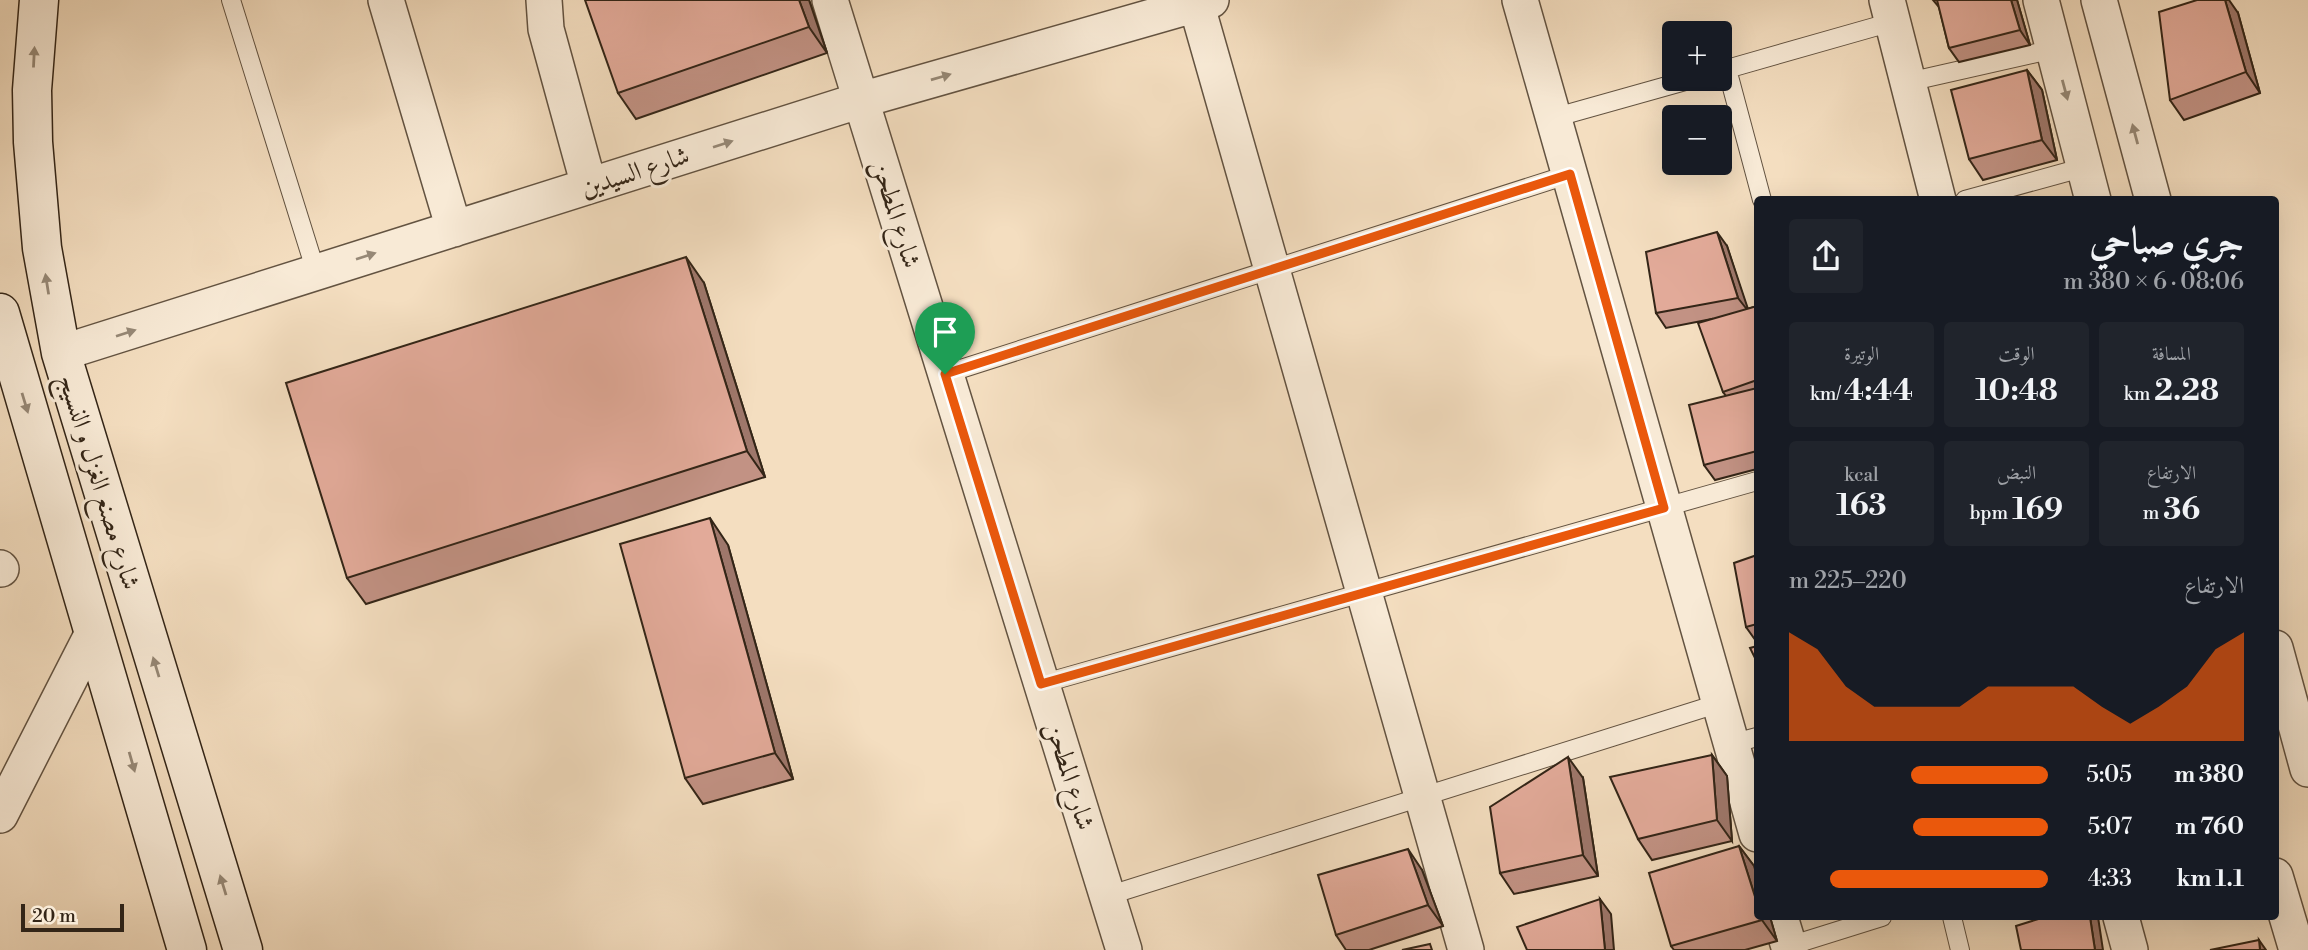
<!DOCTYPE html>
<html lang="ar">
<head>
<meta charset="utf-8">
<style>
  body { margin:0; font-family:"Libre Bodoni",Amiri,serif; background:#20242c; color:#f1f3f6; direction:rtl; height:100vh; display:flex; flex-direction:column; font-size:26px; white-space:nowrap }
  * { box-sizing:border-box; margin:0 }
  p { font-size:23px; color:#9ea1a6 }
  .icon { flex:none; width:38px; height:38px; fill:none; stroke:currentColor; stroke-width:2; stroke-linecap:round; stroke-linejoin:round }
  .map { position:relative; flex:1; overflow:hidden; direction:ltr }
  .sheet { position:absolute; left:1754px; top:196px; width:525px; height:724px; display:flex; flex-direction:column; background:#171b24; border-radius:7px; box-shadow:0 7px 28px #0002; direction:rtl }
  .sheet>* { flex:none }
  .buttons { position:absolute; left:1662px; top:21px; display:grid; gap:14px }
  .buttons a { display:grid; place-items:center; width:70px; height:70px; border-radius:7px; background:#171b24; box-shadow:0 7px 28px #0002; font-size:35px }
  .scale { position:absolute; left:21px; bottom:18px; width:103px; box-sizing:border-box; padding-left:7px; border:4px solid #332517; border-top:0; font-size:19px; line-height:24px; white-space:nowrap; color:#332517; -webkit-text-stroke:5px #f8ead6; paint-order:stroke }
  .pin { position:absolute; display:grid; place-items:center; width:60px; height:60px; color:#fff; margin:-72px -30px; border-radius:50% 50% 50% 0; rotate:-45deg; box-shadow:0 0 7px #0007 }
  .pin .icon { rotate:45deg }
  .round { display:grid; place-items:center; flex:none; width:74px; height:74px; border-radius:7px; background:#20242c }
  .overview { display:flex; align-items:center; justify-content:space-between; height:119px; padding:0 35px }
  h1 { font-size:38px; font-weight:800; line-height:52px }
  .figures { display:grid; grid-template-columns:repeat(3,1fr); gap:10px; height:119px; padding:7px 35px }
  .figures div { display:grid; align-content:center; border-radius:7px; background:#20242c; text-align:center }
  .figures b { font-size:30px; font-weight:800 }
  .figures small { font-size:19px; font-weight:400 }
  .figures p { font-size:19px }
  .chart { height:196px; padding:14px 35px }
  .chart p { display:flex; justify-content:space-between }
  .chart svg { width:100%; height:126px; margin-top:7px; fill:#ea580c; opacity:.7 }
  ul { padding:0 35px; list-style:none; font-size:23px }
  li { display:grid; grid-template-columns:112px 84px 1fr; align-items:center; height:52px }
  li i { height:18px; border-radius:9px; background:#ea580c }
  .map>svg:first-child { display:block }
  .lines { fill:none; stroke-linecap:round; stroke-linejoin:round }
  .lane-casing { stroke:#635341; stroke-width:20 }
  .street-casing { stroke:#635341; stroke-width:38 }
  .secondary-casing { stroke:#332517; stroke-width:41 }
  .lane { stroke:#f8ead6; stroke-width:18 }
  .street { stroke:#f8ead6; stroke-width:35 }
  .secondary { stroke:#f8ead6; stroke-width:38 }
  .wall { fill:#c29284; stroke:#332517; stroke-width:2 }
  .shaded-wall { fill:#9e776b; stroke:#332517; stroke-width:2 }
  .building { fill:#e2aa99; stroke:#332517; stroke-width:2 }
  .oneway { fill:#968876 }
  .route-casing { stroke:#fff; stroke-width:14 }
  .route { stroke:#ea580c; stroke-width:9 }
  .labels { text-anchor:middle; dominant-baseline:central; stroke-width:6; stroke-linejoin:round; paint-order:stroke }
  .street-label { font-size:26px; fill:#332517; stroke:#f8ead6 }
</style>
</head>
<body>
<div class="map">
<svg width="2308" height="950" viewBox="0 0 2308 950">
  <rect width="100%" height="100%" fill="#f4dec0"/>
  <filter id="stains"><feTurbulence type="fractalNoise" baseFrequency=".00286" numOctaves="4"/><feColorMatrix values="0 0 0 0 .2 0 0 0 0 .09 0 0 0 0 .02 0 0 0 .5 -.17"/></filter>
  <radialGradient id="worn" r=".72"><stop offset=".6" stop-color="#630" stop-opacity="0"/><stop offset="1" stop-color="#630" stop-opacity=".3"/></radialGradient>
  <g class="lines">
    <defs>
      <path id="lane" d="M 231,0 L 316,272
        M 1727,69 L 1762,200
        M 1720,71 L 1892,22
        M 1908,82 L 2054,49
        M 1553,118 L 1692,79
        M 1965,200 L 2085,167
        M 945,374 L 1570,174
        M 1041,684 L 1757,481
        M 1731,744 L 1757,737
        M 1107,896 L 1720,703
        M 1952,917 L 1960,950
        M 1789,946 L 1882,917"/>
      <path id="street" d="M 386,0 L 454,229
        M 544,0 L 546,29 L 589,186
        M 830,0 L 1124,950
        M 1520,0 L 1757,834
        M 1887,0 L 1938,200
        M 2041,0 L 2093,200
        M 2099,0 L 2153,200
        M 1196,3 L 1466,950
        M 61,353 L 861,100 L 1211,0
        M 0,568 L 1,569
        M 2275,648 L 2308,769
        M 0,815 L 94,631
        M 2275,876 L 2297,950
        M 1780,917 L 1790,950
        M 2121,917 L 2130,950"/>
      <path id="secondary" d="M 39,0 L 32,90 L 33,142 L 42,248 L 61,353 L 243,950
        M 0,313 L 187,950"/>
    </defs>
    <use href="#lane" class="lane-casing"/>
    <use href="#street" class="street-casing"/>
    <use href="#secondary" class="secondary-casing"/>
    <use href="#lane" class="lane"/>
    <use href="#street" class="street"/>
    <use href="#secondary" class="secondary"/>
  </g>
  <path class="wall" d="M 809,0 L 827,53 L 636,119 L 618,93 Z
    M 1933,0 L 2017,0 L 2030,45 L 1959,62 L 1949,48 L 1939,7 Z
    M 2238,13 L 2260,93 L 2184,120 L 2170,100 Z
    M 2027,70 L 2042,90 L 2057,160 L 1983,180 L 1969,159 Z
    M 1727,246 L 1747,309 L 1757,306 L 1757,469 L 1715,480 L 1704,465 L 1726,396 L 1723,392 L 1712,319 L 1666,328 L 1656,313 Z
    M 704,283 L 765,477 L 366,604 L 347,578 Z
    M 728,545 L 793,779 L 703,804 L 685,778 Z
    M 1757,555 L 1757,641 L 1756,641 L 1746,627 Z
    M 1712,755 L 1727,776 L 1732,841 L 1652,860 L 1638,839 Z
    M 1583,778 L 1598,876 L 1514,894 L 1500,873 Z
    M 1739,846 L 1754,866 L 1757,917 L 1770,917 L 1777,941 L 1745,950 L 1674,950 L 1671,946 Z
    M 1422,870 L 1443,926 L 1369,950 L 1346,950 L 1336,935 Z"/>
  <path class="shaded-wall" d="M 799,0 L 809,0 L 827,53 L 809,27 Z
    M 2011,0 L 2017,0 L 2030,45 L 2020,30 Z
    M 2225,0 L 2229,0 L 2238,13 L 2260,93 L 2246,72 Z
    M 2027,70 L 2042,90 L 2057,160 L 2042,140 Z
    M 1717,232 L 1727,246 L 1749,312 L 1738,298 Z
    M 686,257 L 704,283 L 765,477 L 747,451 Z
    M 710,518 L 728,545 L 793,779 L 775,753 Z
    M 1712,755 L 1727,776 L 1732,841 L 1717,820 Z
    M 1568,757 L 1583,778 L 1598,876 L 1583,855 Z
    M 1739,846 L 1754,866 L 1757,876 L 1757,903 Z
    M 1408,849 L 1422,870 L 1443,926 L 1428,905 Z
    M 1600,899 L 1611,914 L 1614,950 L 1605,950 Z
    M 1761,917 L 1770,917 L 1777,941 L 1762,920 Z
    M 2090,917 L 2098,917 L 2103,950 L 2095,950 Z
    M 2259,940 L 2266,950 L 2260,950 Z"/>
  <path class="building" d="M 585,0 L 799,0 L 809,27 L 618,93 Z
    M 1937,0 L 2011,0 L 2020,30 L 1949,48 Z
    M 2197,0 L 2225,0 L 2246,72 L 2170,100 L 2159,12 Z
    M 2027,70 L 2042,140 L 1969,159 L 1951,90 Z
    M 1717,232 L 1738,298 L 1656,313 L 1646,252 Z
    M 686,257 L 747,451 L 347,578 L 286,383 Z
    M 1757,306 L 1757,380 L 1723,392 L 1698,323 Z
    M 1757,388 L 1757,451 L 1704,465 L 1689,405 Z
    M 710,518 L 775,753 L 685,778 L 620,544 Z
    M 1757,555 L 1757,624 L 1746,627 L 1734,563 Z
    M 1757,646 L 1757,662 L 1750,648 Z
    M 1712,755 L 1717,820 L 1638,839 L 1610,777 Z
    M 1568,757 L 1583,855 L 1500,873 L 1490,807 Z
    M 1739,846 L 1757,903 L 1757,917 L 1761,917 L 1762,920 L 1671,946 L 1649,873 Z
    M 1408,849 L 1428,905 L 1336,935 L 1318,875 Z
    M 1600,899 L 1605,950 L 1527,950 L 1517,927 Z
    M 2045,917 L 2090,917 L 2095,950 L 2021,950 L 2016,926 Z
    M 2259,940 L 2260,950 L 2210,950 Z
    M 1430,944 L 1432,950 L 1402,950 Z"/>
  <defs><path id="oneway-solid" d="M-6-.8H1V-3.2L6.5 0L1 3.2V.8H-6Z" transform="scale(1.75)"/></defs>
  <g class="oneway">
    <use href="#oneway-solid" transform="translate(34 57) rotate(-87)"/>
    <use href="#oneway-solid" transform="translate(941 77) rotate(-16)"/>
    <use href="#oneway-solid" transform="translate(2065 90) rotate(75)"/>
    <use href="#oneway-solid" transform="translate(2135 134) rotate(-105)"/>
    <use href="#oneway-solid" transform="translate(723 144) rotate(-18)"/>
    <use href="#oneway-solid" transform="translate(366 256) rotate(-18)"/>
    <use href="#oneway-solid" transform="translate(47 284) rotate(-99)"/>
    <use href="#oneway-solid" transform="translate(126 333) rotate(-18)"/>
    <use href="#oneway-solid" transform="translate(25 403) rotate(73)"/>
    <use href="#oneway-solid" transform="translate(156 667) rotate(-107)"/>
    <use href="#oneway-solid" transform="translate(132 762) rotate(74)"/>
    <use href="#oneway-solid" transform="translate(223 885) rotate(-107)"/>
  </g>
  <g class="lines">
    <defs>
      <path id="route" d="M 1570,174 L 1664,508 L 1041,684 L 945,374 Z"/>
    </defs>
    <use href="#route" class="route-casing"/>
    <use href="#route" class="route"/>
  </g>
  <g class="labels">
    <g class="street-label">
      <text transform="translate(635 172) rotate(-18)">شارع السيدين</text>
      <text transform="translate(896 214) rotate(73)">شارع المطحن</text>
      <text transform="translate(99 482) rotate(73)">شارع مصنع الغزل و النسيج</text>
      <text transform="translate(1070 776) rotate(73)">شارع المطحن</text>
    </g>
  </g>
  <rect width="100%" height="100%" filter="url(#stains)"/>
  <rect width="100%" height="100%" fill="url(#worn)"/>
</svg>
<div class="buttons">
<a>+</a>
<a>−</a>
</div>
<div class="scale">20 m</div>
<div class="pin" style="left:945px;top:374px;background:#1e9e55"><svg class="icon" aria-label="arrive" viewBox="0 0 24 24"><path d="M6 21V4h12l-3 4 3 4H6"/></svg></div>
<section class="sheet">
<div class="overview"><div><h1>جري صباحي</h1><p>08:06 · 6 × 380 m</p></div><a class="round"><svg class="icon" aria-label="share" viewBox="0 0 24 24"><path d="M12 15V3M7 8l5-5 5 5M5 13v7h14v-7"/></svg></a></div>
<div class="figures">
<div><p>المسافة</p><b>2.28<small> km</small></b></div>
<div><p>الوقت</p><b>10:48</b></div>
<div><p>الوتيرة</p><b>4:44<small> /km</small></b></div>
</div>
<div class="figures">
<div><p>الارتفاع</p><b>36<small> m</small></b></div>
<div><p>النبض</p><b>169<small> bpm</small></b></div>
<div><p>kcal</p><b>163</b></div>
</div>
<div class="chart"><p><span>الارتفاع</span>220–225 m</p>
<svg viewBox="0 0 160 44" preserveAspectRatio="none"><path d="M0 44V6L10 12L20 25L30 32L40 32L50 32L60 32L70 25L80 25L90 25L100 25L110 32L120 38L130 32L140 25L150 12L160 6V44z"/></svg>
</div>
<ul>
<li><b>380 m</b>5:05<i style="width:53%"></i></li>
<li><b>760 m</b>5:07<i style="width:52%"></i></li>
<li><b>1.1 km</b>4:33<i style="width:84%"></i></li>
</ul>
</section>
</div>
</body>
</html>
